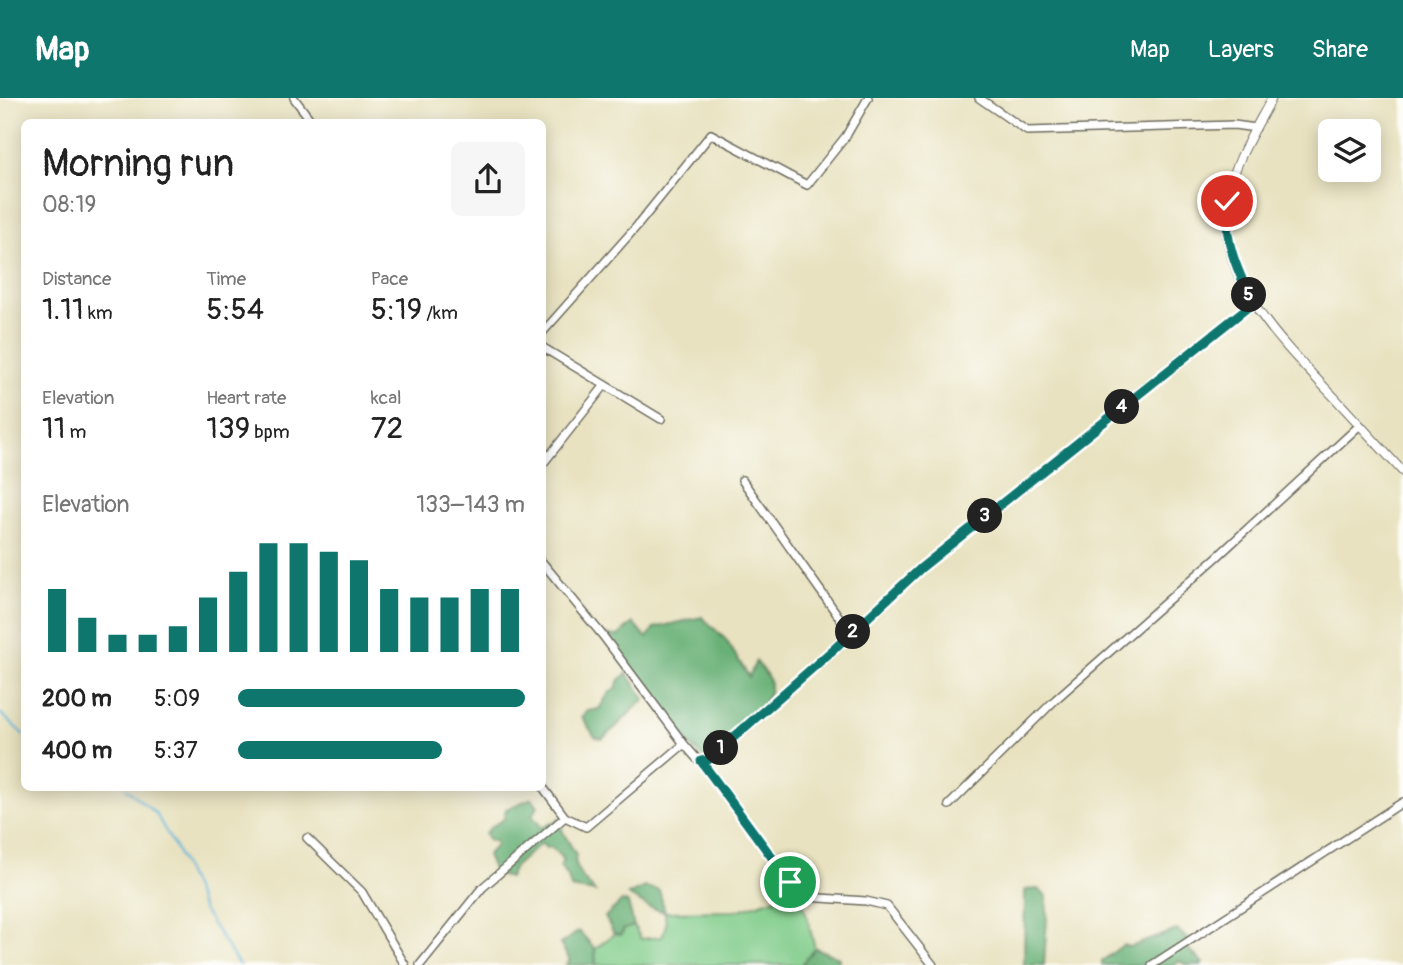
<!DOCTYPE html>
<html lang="en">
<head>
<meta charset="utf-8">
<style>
  body { margin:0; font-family:Pangolin,sans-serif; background:#f6f6f6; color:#222; height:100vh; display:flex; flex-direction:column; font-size:26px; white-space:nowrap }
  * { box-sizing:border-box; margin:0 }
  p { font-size:23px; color:#767676 }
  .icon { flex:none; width:38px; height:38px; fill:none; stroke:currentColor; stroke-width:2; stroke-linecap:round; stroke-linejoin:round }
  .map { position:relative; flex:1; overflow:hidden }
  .drawer { position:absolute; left:21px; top:21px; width:525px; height:672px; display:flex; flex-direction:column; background:#fff; border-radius:10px; box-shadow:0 4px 18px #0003 }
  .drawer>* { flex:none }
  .controls { position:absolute; left:1318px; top:21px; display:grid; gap:14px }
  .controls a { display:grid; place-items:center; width:63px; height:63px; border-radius:10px; background:#fff; box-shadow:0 4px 18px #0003; font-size:35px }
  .pin { position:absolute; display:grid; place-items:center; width:60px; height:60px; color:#fff; margin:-30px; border:4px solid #fff; border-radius:50%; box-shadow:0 2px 7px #0007 }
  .km { position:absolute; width:35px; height:35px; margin:-18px; border-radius:50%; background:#222; color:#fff; font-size:19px; line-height:35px; text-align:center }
  .round { display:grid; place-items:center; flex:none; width:74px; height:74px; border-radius:10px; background:#f6f6f6 }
  .head { display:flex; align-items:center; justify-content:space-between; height:119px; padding:0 21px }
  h1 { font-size:38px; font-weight:600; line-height:52px }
  .figures { display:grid; grid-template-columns:repeat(3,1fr); gap:10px; height:119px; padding:7px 21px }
  .figures div { display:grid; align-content:center }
  .figures b { font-size:30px; font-weight:600 }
  .figures small { font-size:19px; font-weight:400 }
  .figures p { font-size:19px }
  .chart { height:196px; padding:14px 21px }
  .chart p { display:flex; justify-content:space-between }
  .chart svg { width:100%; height:126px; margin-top:7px; stroke:#0f766e; stroke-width:6 }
  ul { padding:0 21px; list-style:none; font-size:23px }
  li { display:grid; grid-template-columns:112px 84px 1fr; align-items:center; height:52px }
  li i { height:18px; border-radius:9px; background:#0f766e }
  header { display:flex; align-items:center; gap:42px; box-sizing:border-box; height:98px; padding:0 35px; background:#0f766e; color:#fff }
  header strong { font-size:33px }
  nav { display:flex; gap:38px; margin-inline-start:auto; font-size:24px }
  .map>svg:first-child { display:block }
  .green { fill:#80cc8a; stroke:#567c5a; stroke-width:2 }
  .forest { fill:#68b076; stroke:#4a6e50; stroke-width:2 }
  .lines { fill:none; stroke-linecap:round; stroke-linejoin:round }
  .stream { stroke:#60b3dc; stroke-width:2 }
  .minor-casing { stroke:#6d6b5f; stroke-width:10 }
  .tertiary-casing { stroke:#6d6b5f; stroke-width:10 }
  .minor { stroke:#fff; stroke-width:7 }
  .tertiary { stroke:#fff; stroke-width:8 }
  .route-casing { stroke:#fff; stroke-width:14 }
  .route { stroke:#0f766e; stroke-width:9 }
</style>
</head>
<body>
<header>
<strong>Map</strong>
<nav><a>Map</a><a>Layers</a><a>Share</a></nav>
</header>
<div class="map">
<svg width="1403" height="867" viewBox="0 0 1403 867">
  <rect width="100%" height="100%" fill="#fdfcf7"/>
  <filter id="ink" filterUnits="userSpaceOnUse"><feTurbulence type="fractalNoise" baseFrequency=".0143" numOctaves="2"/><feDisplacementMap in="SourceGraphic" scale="14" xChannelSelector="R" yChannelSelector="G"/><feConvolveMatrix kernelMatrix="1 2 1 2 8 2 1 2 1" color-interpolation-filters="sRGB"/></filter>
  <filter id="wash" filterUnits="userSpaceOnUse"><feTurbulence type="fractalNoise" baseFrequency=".00686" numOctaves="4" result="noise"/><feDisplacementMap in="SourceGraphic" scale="28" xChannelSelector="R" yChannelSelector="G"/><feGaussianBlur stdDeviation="1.57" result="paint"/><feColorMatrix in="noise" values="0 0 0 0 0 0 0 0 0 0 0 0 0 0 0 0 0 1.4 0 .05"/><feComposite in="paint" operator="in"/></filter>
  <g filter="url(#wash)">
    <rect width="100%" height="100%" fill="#e8e2c0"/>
    <path class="green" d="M 792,795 L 804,808 L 815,850 L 801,867 L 596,867 L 595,851 L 614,836 L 621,837 L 624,831 L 634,828 L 641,841 L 662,839 L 666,827 L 665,814 L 736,813 Z"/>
    <path class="forest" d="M 702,519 L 726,542 L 749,579 L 756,563 C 760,569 767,576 769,582 C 778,609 723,645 704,661 L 683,640 L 607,537 L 618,538 L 633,525 L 647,540 L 654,530 Z
      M 627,575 L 645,601 C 629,614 618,629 602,641 L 595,639 L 582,619 L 588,613 L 599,611 L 609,595 L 616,591 L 618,584 Z
      M 532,700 L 538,708 L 532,717 L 542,730 L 559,721 L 563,734 L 576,757 C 572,772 586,783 595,794 L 571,790 L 568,779 L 560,768 L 564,762 L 551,749 L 546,750 L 541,745 L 514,769 L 509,780 L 495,776 L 487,757 L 496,748 L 495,743 L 490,743 L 485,736 L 491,729 L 504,721 L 506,711 Z
      M 644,789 L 659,792 L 665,814 L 649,809 L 628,797 Z
      M 1038,791 L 1046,798 L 1047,819 L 1044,867 L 1024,867 L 1025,792 Z
      M 622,803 L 628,805 L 634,828 L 624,831 L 621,837 L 614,836 L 605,819 Z
      M 1177,832 L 1188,841 L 1189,852 L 1203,865 L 1202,867 L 1188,867 L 1179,863 L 1174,867 L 1102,867 L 1102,863 L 1123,847 L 1130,849 Z
      M 579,833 L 595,851 L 596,867 L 566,867 L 570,862 L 560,846 Z
      M 815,850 L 839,860 L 839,867 L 801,867 Z"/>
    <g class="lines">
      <path class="stream" d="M 0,615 L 24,637
        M 126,690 L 156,716 L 177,753 L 203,812 L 239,867"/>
    </g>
  </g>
  <g filter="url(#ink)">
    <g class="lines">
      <defs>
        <path id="minor" d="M 294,0 L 312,24
          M 979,0 L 1027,33 L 1234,27 L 1256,30
          M 542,235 L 637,128 L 711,36 L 807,87 L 846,38 L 868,0
          M 542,249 L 661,321
          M 542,367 L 605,287
          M 742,382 L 851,536
          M 542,464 L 603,538 L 684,646 L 697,661 L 704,663 L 708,662 L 834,551 L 921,470 L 1253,205
          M 700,663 L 790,784 L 805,799 L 866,803 L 887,808 L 933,867
          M 949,707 L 1056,601 L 1217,459 L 1360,327
          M 565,719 L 586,729 L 684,646
          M 307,740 L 362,794 L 405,867
          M 420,867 L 482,790 L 565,719 L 542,688
          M 1152,867 L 1403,704"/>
        <path id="tertiary" d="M 1272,0 C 1255,32 1233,66 1227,102 C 1215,182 1285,248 1335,300 C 1358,325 1380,349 1403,374"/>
      </defs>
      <use href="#minor" class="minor-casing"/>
      <use href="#tertiary" class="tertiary-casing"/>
      <use href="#minor" class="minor"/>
      <use href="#tertiary" class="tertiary"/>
    </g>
  </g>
  <g class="lines" filter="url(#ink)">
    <defs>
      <path id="route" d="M 790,784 L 701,663 L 708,662 L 834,551 L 921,470 L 1253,205 C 1237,172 1223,141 1227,103"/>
    </defs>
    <use href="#route" class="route-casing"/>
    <use href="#route" class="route"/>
  </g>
</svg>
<div class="controls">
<a><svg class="icon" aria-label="layers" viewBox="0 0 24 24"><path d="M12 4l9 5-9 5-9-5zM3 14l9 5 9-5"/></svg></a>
</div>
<div class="pin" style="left:790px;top:784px;background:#1e9e55"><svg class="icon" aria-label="arrive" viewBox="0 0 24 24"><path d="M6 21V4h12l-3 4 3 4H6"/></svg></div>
<div class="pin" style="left:1227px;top:103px;background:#d93025"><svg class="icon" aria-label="check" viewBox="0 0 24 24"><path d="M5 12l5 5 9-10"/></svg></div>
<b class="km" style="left:721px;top:650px">1</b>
<b class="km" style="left:853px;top:534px">2</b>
<b class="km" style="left:985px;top:418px">3</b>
<b class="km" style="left:1122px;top:309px">4</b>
<b class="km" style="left:1249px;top:197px">5</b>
<section class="drawer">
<div class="head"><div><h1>Morning run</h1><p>08:19</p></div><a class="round"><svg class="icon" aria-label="share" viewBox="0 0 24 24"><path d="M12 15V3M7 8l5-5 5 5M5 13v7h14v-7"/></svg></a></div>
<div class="figures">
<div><p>Distance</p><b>1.11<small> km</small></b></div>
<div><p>Time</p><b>5:54</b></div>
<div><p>Pace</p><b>5:19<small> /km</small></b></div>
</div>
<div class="figures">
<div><p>Elevation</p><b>11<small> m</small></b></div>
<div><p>Heart rate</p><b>139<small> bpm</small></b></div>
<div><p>kcal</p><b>72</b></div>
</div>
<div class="chart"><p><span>Elevation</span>133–143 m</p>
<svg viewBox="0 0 160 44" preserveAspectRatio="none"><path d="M5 44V22M15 44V32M25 44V38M35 44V38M45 44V35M55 44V25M65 44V16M75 44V6M85 44V6M95 44V9M105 44V12M115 44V22M125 44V25M135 44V25M145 44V22M155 44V22"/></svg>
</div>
<ul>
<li><b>200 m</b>5:09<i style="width:100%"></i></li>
<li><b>400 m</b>5:37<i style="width:71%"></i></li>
</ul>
</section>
</div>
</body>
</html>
